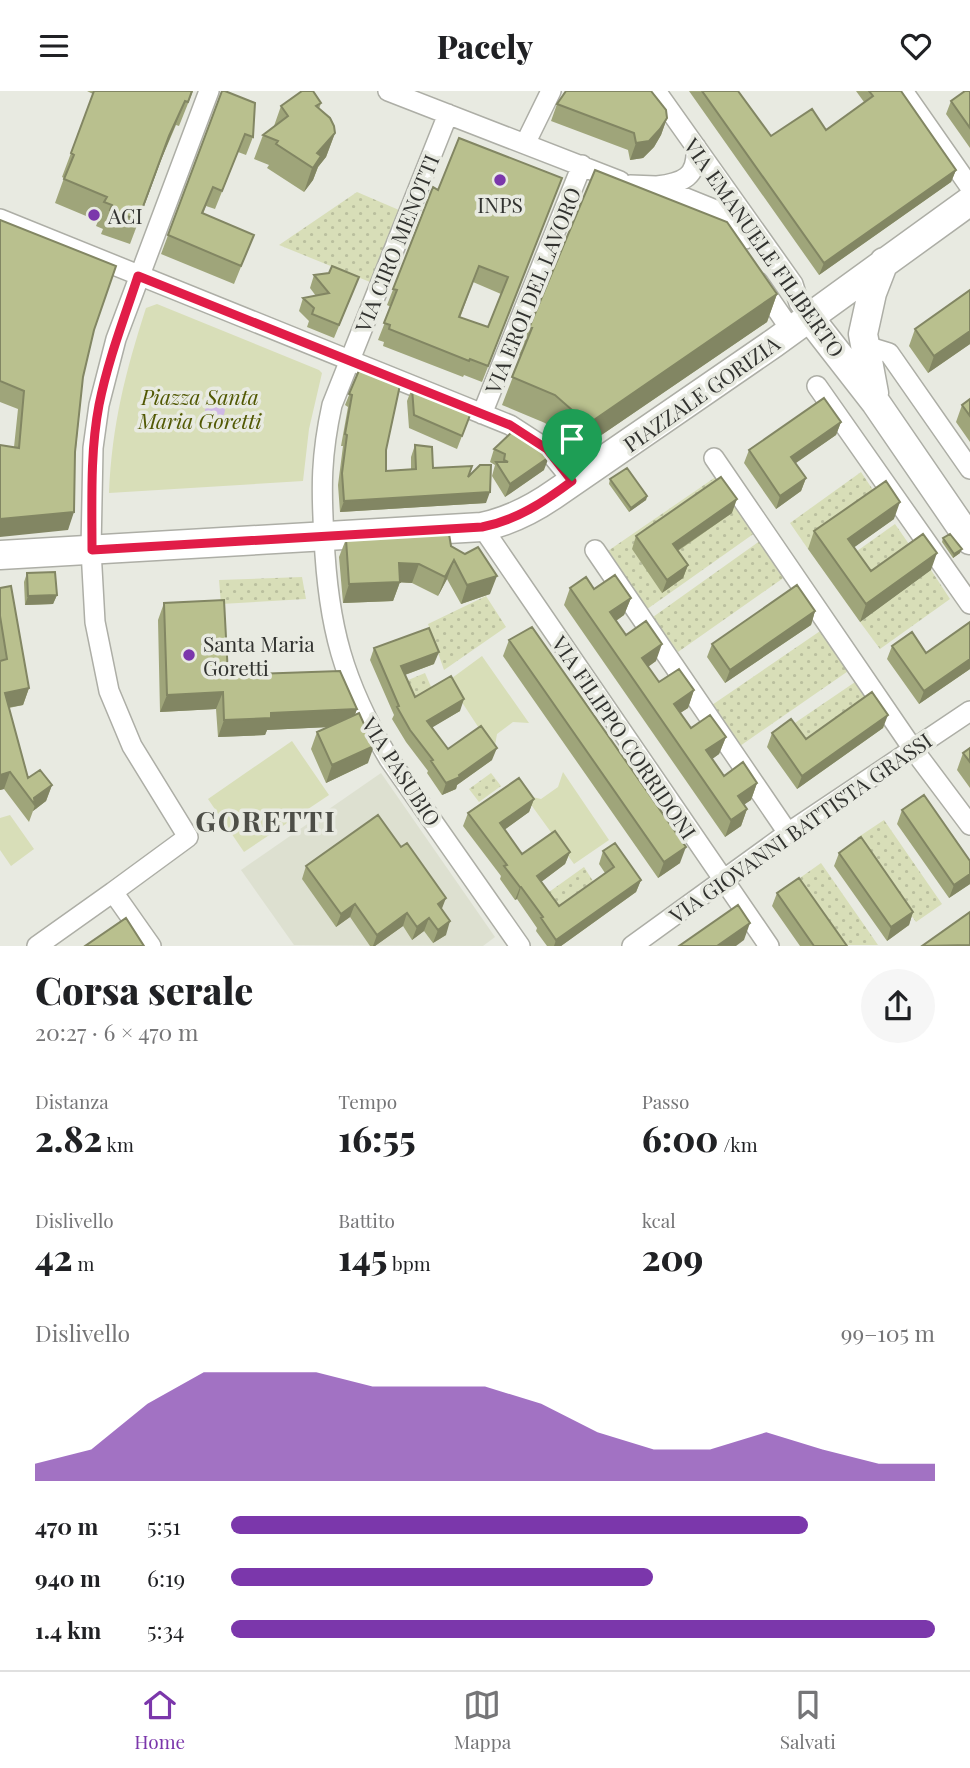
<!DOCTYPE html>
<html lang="it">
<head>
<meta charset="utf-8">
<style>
  body { margin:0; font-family:"Playfair Display",serif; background:#f6f6f6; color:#202124; height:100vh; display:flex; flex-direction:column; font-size:26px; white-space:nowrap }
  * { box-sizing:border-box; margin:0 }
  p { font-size:23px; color:#757577 }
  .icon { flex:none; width:38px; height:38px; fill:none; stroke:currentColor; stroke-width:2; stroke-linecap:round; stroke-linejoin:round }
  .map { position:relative; height:855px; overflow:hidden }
  .panel { display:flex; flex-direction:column; background:#fff; flex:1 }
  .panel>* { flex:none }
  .pin { position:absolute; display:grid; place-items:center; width:60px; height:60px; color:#fff; margin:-72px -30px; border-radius:50% 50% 50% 0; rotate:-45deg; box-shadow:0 0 7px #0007 }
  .pin .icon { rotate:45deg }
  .round { display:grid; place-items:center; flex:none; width:74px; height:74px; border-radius:37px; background:#f6f6f6 }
  .overview { display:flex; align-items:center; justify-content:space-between; height:119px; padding:0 35px }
  h1 { font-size:38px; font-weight:800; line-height:52px }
  .stats { display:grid; grid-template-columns:repeat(3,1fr); gap:10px; height:119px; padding:7px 35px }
  .stats div { display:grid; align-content:center }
  .stats b { font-size:35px; font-weight:800 }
  .stats small { font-size:19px; font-weight:400 }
  .stats p { font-size:19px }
  .chart { height:196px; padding:14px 35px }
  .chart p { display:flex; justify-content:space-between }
  .chart svg { width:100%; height:126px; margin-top:7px; fill:#7b37ab; opacity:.7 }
  ul { padding:0 35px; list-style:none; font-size:23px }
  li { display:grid; grid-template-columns:112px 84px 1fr; align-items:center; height:52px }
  li i { height:18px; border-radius:9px; background:#7b37ab }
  header { display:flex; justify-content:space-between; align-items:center; height:91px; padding:0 35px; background:#fff; font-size:32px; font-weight:800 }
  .tab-bar { display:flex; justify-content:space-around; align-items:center; height:98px; border-top:2px solid #e0e0e0; background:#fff; font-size:19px; color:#757577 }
  .tab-bar a { display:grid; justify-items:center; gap:4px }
  .tab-bar .selected { color:#7b37ab }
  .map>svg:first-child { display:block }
  .built { fill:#dde0d0 }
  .grass { fill:url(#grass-dots) }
  .park { fill:#d8deb8 }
  .water { fill:url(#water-ripples) }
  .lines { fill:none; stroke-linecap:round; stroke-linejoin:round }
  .street-casing { stroke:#adaea6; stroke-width:22 }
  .secondary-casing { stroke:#adaea6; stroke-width:31 }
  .street { stroke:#fff; stroke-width:19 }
  .secondary { stroke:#fff; stroke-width:28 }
  .wall { fill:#9fa57a; fill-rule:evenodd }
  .shaded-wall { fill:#828663 }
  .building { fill:#b9c08e; stroke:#828663; stroke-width:2; fill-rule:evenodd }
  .route-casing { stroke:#fff; stroke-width:14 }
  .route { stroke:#e11d48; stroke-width:9 }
  .poi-dot { fill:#7b37ab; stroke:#e8eae1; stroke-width:2.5 }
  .labels { text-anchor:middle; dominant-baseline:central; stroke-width:7; stroke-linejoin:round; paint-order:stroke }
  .poi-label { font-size:21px; fill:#323330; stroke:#e8eae1; text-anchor:start }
  .street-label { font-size:21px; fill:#323330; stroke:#e8eae1 }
  .park-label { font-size:21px; font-style:italic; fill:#515803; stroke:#e8eae1 }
  .district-label { font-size:28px; font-weight:bold; letter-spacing:2px; fill:#4d4e47; stroke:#e8eae1 }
</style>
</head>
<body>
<header><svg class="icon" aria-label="menu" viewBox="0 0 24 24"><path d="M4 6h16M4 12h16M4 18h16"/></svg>Pacely<svg class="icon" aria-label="heart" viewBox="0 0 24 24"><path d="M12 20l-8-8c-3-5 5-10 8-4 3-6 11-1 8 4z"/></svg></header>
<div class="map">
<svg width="970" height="855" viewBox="0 0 970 855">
  <defs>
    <pattern id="grass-dots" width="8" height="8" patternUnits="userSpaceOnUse" patternTransform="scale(1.75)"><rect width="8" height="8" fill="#d8deb8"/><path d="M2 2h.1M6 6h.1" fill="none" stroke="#babf9e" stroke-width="1.8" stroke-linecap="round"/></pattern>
    <pattern id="water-ripples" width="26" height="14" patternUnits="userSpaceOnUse" patternTransform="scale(1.75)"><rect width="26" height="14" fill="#cfb8e5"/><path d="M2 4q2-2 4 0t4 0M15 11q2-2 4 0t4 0" fill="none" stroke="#a996ba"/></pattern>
  </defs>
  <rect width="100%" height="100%" fill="#e8eae1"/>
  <path class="built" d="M 381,682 L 495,846 L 483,855 L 294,854 L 241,779 Z"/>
  <path class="grass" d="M 357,101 L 399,119 L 370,191 L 279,154 Z
    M 861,381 L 879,408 L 808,458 L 790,432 Z
    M 720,383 L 759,439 L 643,521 L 602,464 Z
    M 895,433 L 911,456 L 866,488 L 850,465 Z
    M 764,447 L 789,483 L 678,561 L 653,526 Z
    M 931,479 L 950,508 L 880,558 L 860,531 Z
    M 302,486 L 306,508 L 221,513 L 219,489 Z
    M 486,505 L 506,536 L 444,579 L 428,533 Z
    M 826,536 L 854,576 L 740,655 L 712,614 Z
    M 425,582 L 432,598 L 414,607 L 406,590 Z
    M 861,587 L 892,631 L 883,637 L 801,661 L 786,638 Z
    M 491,682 L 501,695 L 479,711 L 469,698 Z
    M 884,729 L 942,813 L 916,831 L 857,747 Z
    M 821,772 L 878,854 L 843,854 L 797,789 Z
    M 584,776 L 593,790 L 558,815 L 549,801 Z"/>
  <path class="park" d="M 157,213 L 319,279 L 322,282 L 309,338 L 303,390 L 109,402 C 112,334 125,282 146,217 Z
    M 482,565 L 529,632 L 513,631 L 497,643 L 494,660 L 448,590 Z
    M 292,650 L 329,704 L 244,761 L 208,708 Z
    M 563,681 L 609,749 L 574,773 L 524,704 L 541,708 L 558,696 Z
    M 10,724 L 34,758 L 11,775 L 0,759 L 0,727 Z"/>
  <path class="water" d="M205 319a10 10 0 1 1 20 0a10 10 0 1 1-20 0Z"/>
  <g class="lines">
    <defs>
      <path id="street" d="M 388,0 L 620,90
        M 656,0 L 793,193 L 799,212 L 809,226
        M 903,0 L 970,96
        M 448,23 L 332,314 C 321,364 321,396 324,446 C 328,535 343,591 389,668 L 520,855
        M 525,53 L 551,0
        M 630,94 L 656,95 L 723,122 L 745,148
        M 657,95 C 683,92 698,86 696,56
        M 0,128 L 510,334 L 547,358 L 573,390
        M 758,191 L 791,239
        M 863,254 L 889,262 L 970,378
        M 817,295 L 970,513
        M 482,323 L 582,74
        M 714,367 L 913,658 L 970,734
        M 482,436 L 769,855
        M 595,459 L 788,742
        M 37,855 L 113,801
        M 151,855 L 113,801 L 188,746 L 132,655 L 109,600 L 95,531 L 91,459 L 93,357 L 99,314 L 116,248 L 209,0
        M 632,855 L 788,742 L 970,620"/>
      <path id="secondary" d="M 809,226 L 876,312 L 970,449
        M 874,302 L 863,243 L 872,202 L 884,171
        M 0,464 L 482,436 C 510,430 532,419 556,402 L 774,252 L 970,110"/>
    </defs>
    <use href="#street" class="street-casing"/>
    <use href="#secondary" class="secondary-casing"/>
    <use href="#street" class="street"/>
    <use href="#secondary" class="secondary"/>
  </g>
  <path class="wall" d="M 87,0 L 193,0 L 179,35 L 176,34 L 161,69 L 130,153 L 101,143 L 103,138 L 96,135 L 98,130 L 55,112 L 64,87 L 62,86 L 93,3 Z
    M 222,0 L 253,46 L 246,64 L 238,61 L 215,118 L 206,115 L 203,123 L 254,144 L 234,193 L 161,163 Z
    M 689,0 L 738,0 L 771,45 L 826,39 L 864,11 L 856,0 L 901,0 L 956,79 L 951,91 L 819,184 Z
    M 970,0 L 970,57 L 946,23 L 951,10 Z
    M 321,12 L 319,18 L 335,42 L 326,66 L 318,76 L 313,89 L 304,101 L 267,77 L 269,74 L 254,68 L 263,44 L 274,35 L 281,15 Z
    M 557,13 L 667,27 L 661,44 L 654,56 L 643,67 L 630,69 L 628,59 L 551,30 Z
    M 433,96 L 438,99 L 556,103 L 482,291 L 464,284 L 463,286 L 383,255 L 384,251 L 378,249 L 391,216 L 387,214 ZM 473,191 L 501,203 L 488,236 L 460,227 Z
    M 0,129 L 94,239 L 83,286 L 68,439 L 14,356 L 18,318 L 0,311 Z
    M 314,184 L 354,199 L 334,247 L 307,236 L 309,230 L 299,220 L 303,207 L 316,205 L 310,197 Z
    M 970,199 L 970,253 L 928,282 L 909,255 L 915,238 Z
    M 777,203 L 767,231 L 578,360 L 545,332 L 502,314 L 521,265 L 519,264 L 529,237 Z
    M 360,277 L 386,359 L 386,380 L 411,378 L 411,366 L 415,354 L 433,377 L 469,385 L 486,412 L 340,421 L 338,394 L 343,355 L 341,355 L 348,316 L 345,314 Z
    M 412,297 L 472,319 L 457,358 L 409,337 L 407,310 Z
    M 970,308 L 970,351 L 956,331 L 962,314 Z
    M 841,331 L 836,344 L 795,372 L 806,387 L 801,400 L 776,418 L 744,372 L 749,359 Z
    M 494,358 L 544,379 L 505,406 L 492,385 L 495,374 L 490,371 Z
    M 610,388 L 647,405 L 646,409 L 629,421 L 609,393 Z
    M 732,422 L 678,460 L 688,474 L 683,487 L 662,502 L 632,458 L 636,445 Z
    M 894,428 L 854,456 L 871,480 L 931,479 L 860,531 L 808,458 L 814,440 Z
    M 943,447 L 960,462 L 953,467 L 942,451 Z
    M 346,448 L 451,455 L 490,503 L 461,513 L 447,488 L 438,505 L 412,492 L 400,491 L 393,510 L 343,512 L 339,466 Z
    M 27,482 L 57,504 L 53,513 L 25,514 L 24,491 Z
    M 0,497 L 29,597 L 23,614 L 9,617 L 28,687 L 52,694 L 46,710 L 33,720 L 29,731 L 4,698 L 0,699 Z
    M 570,497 L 594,498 L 631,507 L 624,524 L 616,530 L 626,544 L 656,570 L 648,576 L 659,591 L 694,599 L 688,617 L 680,622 L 691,637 L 726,646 L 719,663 L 712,668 L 724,685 L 757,692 L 751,709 L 744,713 L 747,718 L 741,735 L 725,746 L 564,514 Z
    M 164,512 L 228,584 L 357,618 L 355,623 L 368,672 L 326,692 L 311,658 L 317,641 L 328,636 L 267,639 L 265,644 L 218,646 L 216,618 L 160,621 L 158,529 Z
    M 815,520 L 811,534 L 725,592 L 707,566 L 712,553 Z
    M 970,531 L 970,578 L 919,613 L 887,568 L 892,555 L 926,562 Z
    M 509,549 L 680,772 L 658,787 L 503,565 Z
    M 374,557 L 434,573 L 405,584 L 415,606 L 460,620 L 432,636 L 448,658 L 492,669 L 457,694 L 456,698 L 442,704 L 427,682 L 428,680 L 406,651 L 392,628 L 394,624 L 370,569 Z
    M 883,637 L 797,698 L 767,656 L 772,642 L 806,648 Z
    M 970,657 L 970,697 L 957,679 L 963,662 Z
    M 534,708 L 529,721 L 504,739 L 522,763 L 570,761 L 565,773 L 541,791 L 559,815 L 605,782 L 599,773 L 603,760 L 641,789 L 636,801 L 561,855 L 547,855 L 536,840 L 537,837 L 517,808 L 515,809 L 500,788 L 501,785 L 463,735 L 468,722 Z
    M 902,719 L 970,770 L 970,793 L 949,807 L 897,733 Z
    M 839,762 L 913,821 L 909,834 L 887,850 L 834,775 Z
    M 306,775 L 442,818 L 446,844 L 433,852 L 424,840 L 412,849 L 403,835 L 375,855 L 370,855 L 350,826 L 336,836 L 302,788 Z
    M 777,802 L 847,855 L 800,855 L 772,815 Z"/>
  <path class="shaded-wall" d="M 185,10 L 161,69 L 130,153 L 169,45 Z
    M 667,27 L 661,44 L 654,56 L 643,67 L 630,69 L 636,52 Z
    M 335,42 L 326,66 L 318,76 L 313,89 L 304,101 L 317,62 Z
    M 956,79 L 951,91 L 819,184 L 824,172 Z
    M 777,203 L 767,231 L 578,360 L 588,333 Z
    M 970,240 L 970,253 L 928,282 L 934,265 Z
    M 841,331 L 836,344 L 786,379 L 791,366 Z
    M 549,366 L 544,379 L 505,406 L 510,393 Z
    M 806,387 L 801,400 L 776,418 L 780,405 Z
    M 490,401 L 486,412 L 340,421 L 344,410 Z
    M 647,405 L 646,409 L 629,421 L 631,417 Z
    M 737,408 L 732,422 L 668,466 L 673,453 Z
    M 900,411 L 894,428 L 842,465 L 848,448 Z
    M 74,421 L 68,439 L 0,446 L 0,428 Z
    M 962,458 L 960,462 L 953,467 L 954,463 Z
    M 937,462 L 931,479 L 860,531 L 866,513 Z
    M 454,469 L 447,488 L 438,505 L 445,486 Z
    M 399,472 L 419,473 L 412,492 L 393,491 Z
    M 688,474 L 683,487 L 662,502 L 667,489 Z
    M 497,485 L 490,503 L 461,513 L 467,494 Z
    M 400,491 L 393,510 L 343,512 L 349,493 Z
    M 57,504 L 53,513 L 25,514 L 28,505 Z
    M 631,507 L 624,524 L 604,538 L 610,521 Z
    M 815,520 L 811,534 L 725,592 L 730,579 Z
    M 662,553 L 656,570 L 636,584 L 642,567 Z
    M 439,561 L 434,573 L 396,587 L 401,575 Z
    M 970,568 L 970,578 L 919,613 L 924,600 Z
    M 29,597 L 23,614 L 0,618 L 5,602 Z
    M 694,599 L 688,617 L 668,630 L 674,613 Z
    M 223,601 L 216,618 L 160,621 L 167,604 Z
    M 464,608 L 460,620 L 423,642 L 427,630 Z
    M 357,618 L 351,635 L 267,639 L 265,644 L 218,646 L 224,629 L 271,622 Z
    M 888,624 L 883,637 L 797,698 L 802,685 Z
    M 726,646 L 719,663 L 700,677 L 706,659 Z
    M 374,655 L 368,672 L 326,692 L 332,674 Z
    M 497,657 L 492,669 L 457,694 L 456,698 L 442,704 L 446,692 Z
    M 10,681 L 4,698 L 0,699 L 0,684 Z
    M 757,692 L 751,709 L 732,722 L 738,705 Z
    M 52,694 L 46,710 L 33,720 L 35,714 L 34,707 Z
    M 534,708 L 529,721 L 496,745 L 500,732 Z
    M 747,718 L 741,735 L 725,746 L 731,729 Z
    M 686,756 L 680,772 L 658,787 L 664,771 Z
    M 570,761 L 565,773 L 533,797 L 537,785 Z
    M 970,783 L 970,793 L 949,807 L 954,794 Z
    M 641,789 L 636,801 L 561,855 L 554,855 L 556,849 Z
    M 520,796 L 521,796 L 517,808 L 515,809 Z
    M 446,807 L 441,820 L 438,813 Z
    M 355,813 L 350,826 L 336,836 L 341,823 Z
    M 913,821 L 909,834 L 887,850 L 891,836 Z
    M 407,822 L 403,835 L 375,855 L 373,855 L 377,844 Z
    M 429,827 L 424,840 L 412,849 L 417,836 Z
    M 450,830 L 446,844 L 433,852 L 438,839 Z
    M 750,832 L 744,849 L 736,855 L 717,855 Z"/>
  <path class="building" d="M 94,0 L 192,0 L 188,11 L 185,10 L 169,45 L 138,129 L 110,119 L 112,114 L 104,111 L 107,106 L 64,88 L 74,64 L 71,62 Z
    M 222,0 L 225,0 L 255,12 L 253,46 L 245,43 L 222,100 L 213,96 L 202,122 L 254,144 L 241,175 L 168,144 Z
    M 302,0 L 313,0 L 321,12 L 316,15 L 330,27 L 334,35 L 335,42 L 317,62 L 321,65 L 313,77 L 276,53 L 278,50 L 263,44 L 288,25 L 281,15 Z
    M 566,0 L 651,0 L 666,19 L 667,27 L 660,38 L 649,50 L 636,52 L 634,42 L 557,13 Z
    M 702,0 L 738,0 L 771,45 L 812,18 L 826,39 L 873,5 L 869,0 L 901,0 L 956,79 L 824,172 Z
    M 965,0 L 970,0 L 970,37 L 951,10 Z
    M 459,47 L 562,87 L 488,275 L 470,268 L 469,270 L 389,238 L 390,234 L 384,232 L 397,199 L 393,198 L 433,96 L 438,99 ZM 479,175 L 508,186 L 488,236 L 459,226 Z
    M 595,79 L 727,131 L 777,203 L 588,333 L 555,304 L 512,286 L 532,237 L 529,237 Z
    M 0,129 L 116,175 L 94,239 L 83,286 L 75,361 L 74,421 L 0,428 L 0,354 L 19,357 L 24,300 L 0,290 Z
    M 332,175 L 359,186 L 339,234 L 312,223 L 314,217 L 303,207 L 329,202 L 314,184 L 329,182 Z
    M 970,199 L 970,240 L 934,265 L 915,238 Z
    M 360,277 L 400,294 L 386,359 L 386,380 L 416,378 L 415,354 L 432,356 L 433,377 L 472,375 L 468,386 L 480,374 L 491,374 L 490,401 L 344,410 L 342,382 L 347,344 L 345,343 L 352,304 L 349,303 Z
    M 412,297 L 472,319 L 462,345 L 414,324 Z
    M 824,307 L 841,331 L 791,366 L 806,387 L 780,405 L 749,359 Z
    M 970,308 L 970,325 L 962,314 Z
    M 514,339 L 540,353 L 549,366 L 510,393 L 496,371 L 508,371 L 504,369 L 505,363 L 494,358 Z
    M 627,377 L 647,405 L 631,417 L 610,388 Z
    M 721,386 L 737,408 L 673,453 L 688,474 L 667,489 L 636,445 Z
    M 886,390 L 900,411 L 848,448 L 871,480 L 923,443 L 937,462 L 866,513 L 814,440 Z
    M 449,443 L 451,455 L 465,463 L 478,456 L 497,485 L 467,494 L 454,469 L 445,486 L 419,473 L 399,472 L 400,491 L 349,493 L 346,448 Z
    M 950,443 L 962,458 L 954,463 L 943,447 Z
    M 55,481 L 57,504 L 28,505 L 27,482 Z
    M 615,484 L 631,507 L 610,521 L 626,544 L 646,530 L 662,553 L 642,567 L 659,591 L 679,578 L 694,599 L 674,613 L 691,637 L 710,624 L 726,646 L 706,659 L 724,685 L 743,671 L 757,692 L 738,705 L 747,718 L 731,729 L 570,497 L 586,486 L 594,498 Z
    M 797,494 L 815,520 L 730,579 L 712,553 Z
    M 11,495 L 29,597 L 5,602 L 28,687 L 40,679 L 52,694 L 34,707 L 35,714 L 10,681 L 0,684 L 0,570 L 7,568 L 0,525 L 0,497 Z
    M 224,509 L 228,584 L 340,580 L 357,618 L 271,622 L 271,627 L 224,629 L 223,601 L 167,604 L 164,512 Z
    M 970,531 L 970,568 L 924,600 L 892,555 L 912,541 L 926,562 Z
    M 532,536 L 686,756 L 664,771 L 509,549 Z
    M 429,537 L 439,561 L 401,575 L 415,606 L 451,585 L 464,608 L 427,630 L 448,658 L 481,635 L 497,657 L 459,684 L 460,686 L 446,692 L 431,670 L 433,669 L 410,639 L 397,616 L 399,615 L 374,557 Z
    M 872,601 L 888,624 L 802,685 L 772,642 L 791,628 L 806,648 Z
    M 359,622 L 374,655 L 332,674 L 317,641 Z
    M 970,657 L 970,671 L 963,662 Z
    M 519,687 L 534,708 L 500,732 L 522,763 L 555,740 L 570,761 L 537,785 L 559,815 L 614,776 L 603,760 L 615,752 L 641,789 L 556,849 L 541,827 L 543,826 L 521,796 L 520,796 L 504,775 L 507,774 L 468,722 Z
    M 924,704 L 970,770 L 970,783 L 954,794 L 902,719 Z
    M 378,724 L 401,756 L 407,752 L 446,807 L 438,813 L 450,830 L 438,839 L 429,827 L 417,836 L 407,822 L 377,844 L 355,813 L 341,823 L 306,775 Z
    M 861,746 L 913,821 L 891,836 L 839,762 Z
    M 799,787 L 847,855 L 814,855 L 777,802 Z
    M 738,814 L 750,832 L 717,855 L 679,855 Z
    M 970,821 L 970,854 L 922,855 Z
    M 126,827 L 144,855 L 85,855 Z"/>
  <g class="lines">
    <defs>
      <path id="route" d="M 138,185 L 510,334 L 547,358 L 572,390 C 544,411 517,429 482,436 L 92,459 C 92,411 90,361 99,314 C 108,269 124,228 138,185 Z"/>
    </defs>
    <use href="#route" class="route-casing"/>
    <use href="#route" class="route"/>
  </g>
  <g class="poi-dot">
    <circle cx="500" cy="89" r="7"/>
    <circle cx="94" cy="124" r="7"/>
    <circle cx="189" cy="564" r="7"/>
  </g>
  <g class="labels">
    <g class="poi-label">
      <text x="500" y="113" text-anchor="middle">INPS</text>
      <text x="108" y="124">ACI</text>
      <text x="203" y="552">Santa Maria<tspan x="203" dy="24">Goretti</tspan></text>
    </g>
    <g class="street-label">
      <text transform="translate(396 152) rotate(-68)">VIA CIRO MENOTTI</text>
      <text transform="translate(765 156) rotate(55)">VIA EMANUELE FILIBERTO</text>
      <text transform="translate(532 199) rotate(-68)">VIA EROI DEL LAVORO</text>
      <text transform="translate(701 302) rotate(-35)">PIAZZALE GORIZIA</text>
      <text transform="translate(625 646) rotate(56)">VIA FILIPPO CORRIDONI</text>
      <text transform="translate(402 680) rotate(57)">VIA PASUBIO</text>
      <text transform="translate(800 736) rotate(-35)">VIA GIOVANNI BATTISTA GRASSI</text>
    </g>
    <g class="park-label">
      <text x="200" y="305">Piazza Santa<tspan x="200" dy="24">Maria Goretti</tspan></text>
    </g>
    <g class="district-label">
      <text x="266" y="729">GORETTI</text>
    </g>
  </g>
</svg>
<div class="pin" style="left:572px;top:390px;background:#1e9e55"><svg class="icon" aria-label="arrive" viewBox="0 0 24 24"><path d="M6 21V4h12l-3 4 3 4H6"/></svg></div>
</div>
<section class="panel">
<div class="overview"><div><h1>Corsa serale</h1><p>20:27 · 6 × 470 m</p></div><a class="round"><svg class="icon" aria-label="share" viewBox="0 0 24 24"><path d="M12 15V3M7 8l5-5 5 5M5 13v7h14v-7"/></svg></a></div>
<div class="stats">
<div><p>Distanza</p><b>2.82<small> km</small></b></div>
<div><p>Tempo</p><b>16:55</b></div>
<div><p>Passo</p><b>6:00<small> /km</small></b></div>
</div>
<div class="stats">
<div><p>Dislivello</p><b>42<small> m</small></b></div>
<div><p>Battito</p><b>145<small> bpm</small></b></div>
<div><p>kcal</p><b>209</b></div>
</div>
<div class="chart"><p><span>Dislivello</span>99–105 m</p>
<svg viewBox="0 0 160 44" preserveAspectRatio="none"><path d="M0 44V38L10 33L20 17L30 6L40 6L50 6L60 11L70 11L80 11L90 17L100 27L110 33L120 33L130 27L140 33L150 38L160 38V44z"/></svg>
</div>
<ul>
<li><b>470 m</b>5:51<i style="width:82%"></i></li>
<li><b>940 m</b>6:19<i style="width:60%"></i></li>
<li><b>1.4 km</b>5:34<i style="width:100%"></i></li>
</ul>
</section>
<nav class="tab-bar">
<a class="selected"><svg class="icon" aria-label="home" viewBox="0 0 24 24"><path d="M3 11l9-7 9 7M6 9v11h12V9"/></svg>Home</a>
<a><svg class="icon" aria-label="map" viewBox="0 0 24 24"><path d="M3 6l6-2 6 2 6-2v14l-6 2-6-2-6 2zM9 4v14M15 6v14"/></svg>Mappa</a>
<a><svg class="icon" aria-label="saved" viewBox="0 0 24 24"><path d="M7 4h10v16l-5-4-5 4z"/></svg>Salvati</a>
</nav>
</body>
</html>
